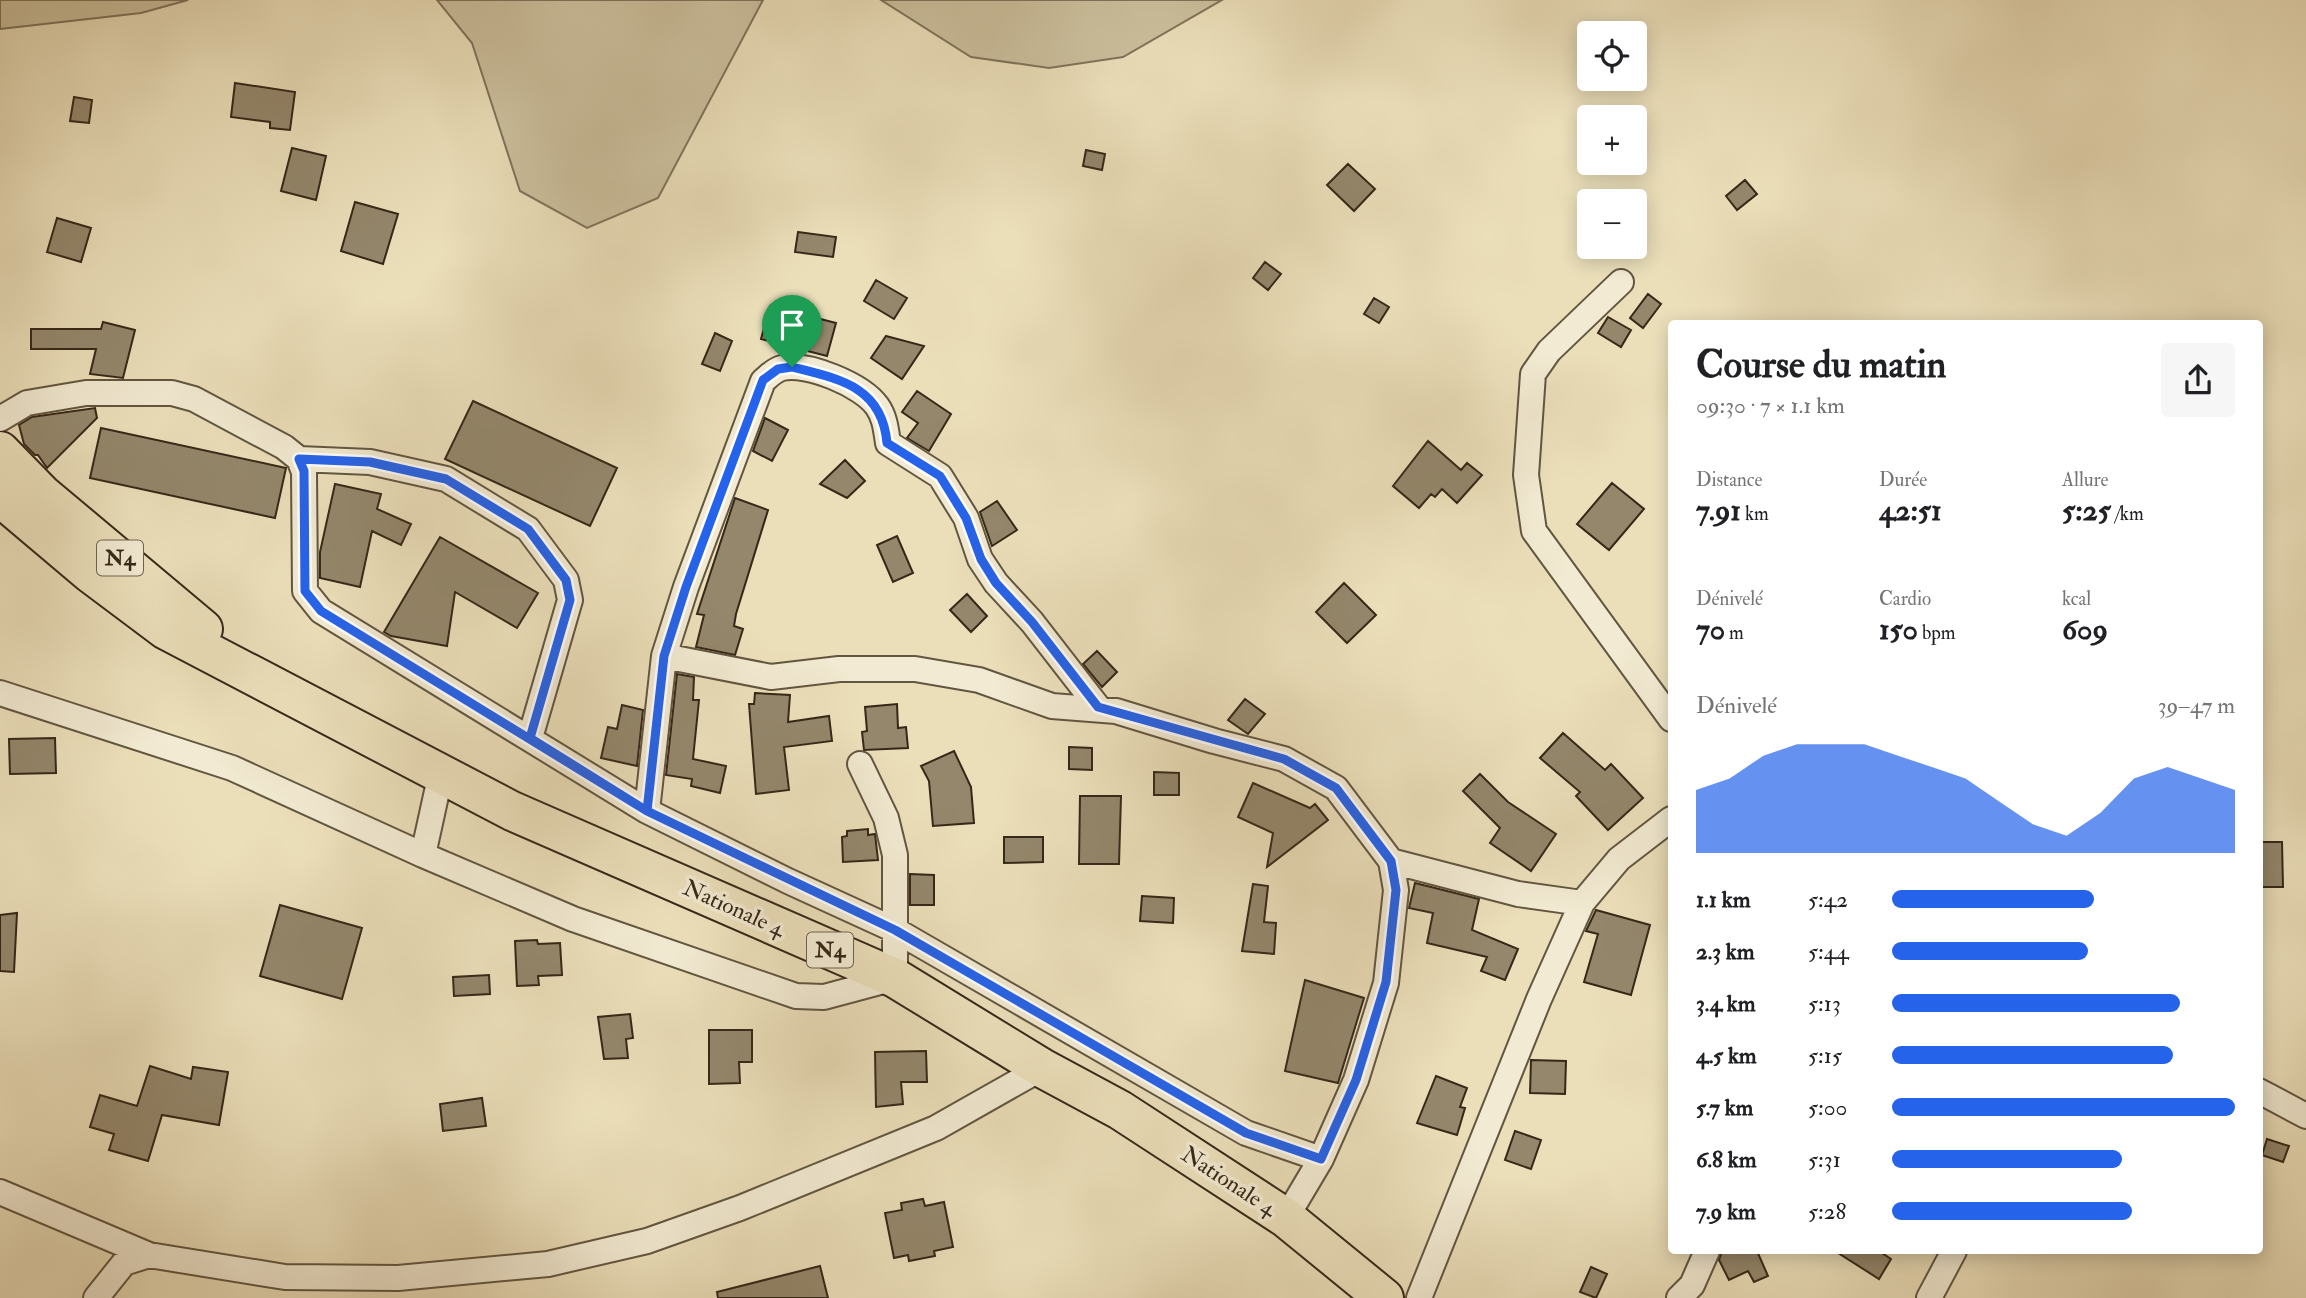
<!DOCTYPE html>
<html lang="fr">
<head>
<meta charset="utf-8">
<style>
  body { margin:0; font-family:"IM FELL Double Pica",serif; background:#f6f6f6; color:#202124; height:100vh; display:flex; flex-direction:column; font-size:26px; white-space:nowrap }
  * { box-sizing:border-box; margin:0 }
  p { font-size:23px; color:#757577 }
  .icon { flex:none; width:38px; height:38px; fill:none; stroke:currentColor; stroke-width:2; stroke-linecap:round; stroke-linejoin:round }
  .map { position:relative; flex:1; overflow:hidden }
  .sheet { position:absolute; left:1668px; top:320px; width:595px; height:934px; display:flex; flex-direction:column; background:#fff; border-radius:7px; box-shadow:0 4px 18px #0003 }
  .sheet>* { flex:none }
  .controls { position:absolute; left:1577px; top:21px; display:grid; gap:14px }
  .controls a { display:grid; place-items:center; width:70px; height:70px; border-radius:7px; background:#fff; box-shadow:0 4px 18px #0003; font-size:35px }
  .pin { position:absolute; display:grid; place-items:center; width:60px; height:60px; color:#fff; margin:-72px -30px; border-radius:50% 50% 50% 0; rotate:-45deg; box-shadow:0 0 7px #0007 }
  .pin .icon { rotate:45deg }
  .round { display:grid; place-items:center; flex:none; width:74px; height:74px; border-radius:7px; background:#f6f6f6 }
  .overview { display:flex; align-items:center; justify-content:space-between; height:119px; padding:0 28px }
  h1 { font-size:38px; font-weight:700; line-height:52px }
  .stats { display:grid; grid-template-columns:repeat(3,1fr); gap:10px; height:119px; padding:7px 28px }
  .stats div { display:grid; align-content:center }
  .stats b { font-size:30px; font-weight:700 }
  .stats small { font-size:19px; font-weight:400 }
  .stats p { font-size:19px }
  .chart { height:196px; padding:14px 28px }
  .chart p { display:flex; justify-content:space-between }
  .chart svg { width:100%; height:126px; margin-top:7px; fill:#2563eb; opacity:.7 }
  ul { padding:0 28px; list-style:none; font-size:23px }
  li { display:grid; grid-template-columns:112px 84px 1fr; align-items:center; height:52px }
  li i { height:18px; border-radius:9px; background:#2563eb }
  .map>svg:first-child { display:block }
  .green { fill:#ccc09e; stroke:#80745b; stroke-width:2 }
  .building { fill:#94876c; stroke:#352818; stroke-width:2 }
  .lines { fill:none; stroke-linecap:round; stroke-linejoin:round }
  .minor-casing { stroke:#625640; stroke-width:28 }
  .trunk-casing { stroke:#352818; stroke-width:42 }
  .minor { stroke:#f2ead2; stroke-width:24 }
  .trunk { stroke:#ebdfba; stroke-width:38 }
  .route-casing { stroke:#fff; stroke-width:14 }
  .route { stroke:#2563eb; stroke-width:9 }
  .labels { text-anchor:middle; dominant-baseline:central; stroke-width:7; stroke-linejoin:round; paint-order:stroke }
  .shield { fill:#f2ead2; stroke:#6e6250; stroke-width:2 }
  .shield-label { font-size:21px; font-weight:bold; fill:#352818 }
  .street-label { font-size:23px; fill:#352818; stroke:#f2ead2 }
</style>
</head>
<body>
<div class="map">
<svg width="2306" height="1298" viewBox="0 0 2306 1298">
  <rect width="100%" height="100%" fill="#ebdfba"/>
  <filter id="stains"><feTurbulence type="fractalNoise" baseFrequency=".00286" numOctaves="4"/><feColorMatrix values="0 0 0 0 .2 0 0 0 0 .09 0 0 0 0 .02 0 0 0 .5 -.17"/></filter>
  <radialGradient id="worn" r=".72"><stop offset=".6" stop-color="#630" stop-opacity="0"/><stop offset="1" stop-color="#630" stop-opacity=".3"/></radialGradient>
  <path class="green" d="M 0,0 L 188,0 L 141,13 L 0,29 Z
    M 437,0 L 763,0 L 658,198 L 587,228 L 520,191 L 472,43 Z
    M 881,0 L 1222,0 L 1123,57 L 1049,68 L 971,57 Z"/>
  <path class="building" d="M 235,83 L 295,92 L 290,130 L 270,128 L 270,122 L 231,117 Z
    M 74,97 L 92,100 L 89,123 L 70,121 Z
    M 292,148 L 326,156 L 316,200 L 281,191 Z
    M 1086,150 L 1105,154 L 1102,170 L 1083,166 Z
    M 1348,164 L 1375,189 L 1354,211 L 1327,185 Z
    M 1745,180 L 1757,194 L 1737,210 L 1726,196 Z
    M 355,202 L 398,214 L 383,264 L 341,251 Z
    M 57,218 L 91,228 L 81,262 L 47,252 Z
    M 798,232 L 836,237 L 833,257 L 795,252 Z
    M 1265,262 L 1281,274 L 1268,290 L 1253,278 Z
    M 876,280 L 907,298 L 894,319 L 864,301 Z
    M 1648,294 L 1661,304 L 1643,328 L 1630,318 Z
    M 1374,298 L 1389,307 L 1379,323 L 1364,314 Z
    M 770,306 L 836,323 L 827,356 L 761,339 Z
    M 1608,317 L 1631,330 L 1621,347 L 1598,333 Z
    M 103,322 L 135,330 L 123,378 L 90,374 L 96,349 L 31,349 L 31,329 L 101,329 Z
    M 715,333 L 732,341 L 720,371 L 702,364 Z
    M 886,336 L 924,346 L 902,379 L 871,358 Z
    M 917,391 L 951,414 L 929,451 L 907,438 L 918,423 L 902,412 Z
    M 473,401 L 617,468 L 590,526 L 445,459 Z
    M 95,408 L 97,418 L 47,468 L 38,455 L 35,455 L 24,444 L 19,425 L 32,417 Z
    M 765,418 L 788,430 L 772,461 L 753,451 Z
    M 101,428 L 286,468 L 275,518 L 90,478 Z
    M 1428,441 L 1461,470 L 1467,463 L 1482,475 L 1457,503 L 1442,489 L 1435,497 L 1431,494 L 1419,508 L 1393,486 Z
    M 845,460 L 865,481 L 847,498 L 820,484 Z
    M 1612,483 L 1644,509 L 1609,550 L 1577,524 Z
    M 335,484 L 381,494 L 377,509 L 411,524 L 401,545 L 372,531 L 360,587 L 320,578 L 320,552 Z
    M 735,498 L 768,510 L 736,614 L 734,626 L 743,629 L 735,655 L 696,647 L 704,615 L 697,614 Z
    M 997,501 L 1017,530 L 992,546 L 980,512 Z
    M 897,536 L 913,573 L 893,582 L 877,545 Z
    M 440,537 L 538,593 L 517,628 L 455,592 L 447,646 L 391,636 L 384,632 Z
    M 1344,583 L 1376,615 L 1347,643 L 1316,612 Z
    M 967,594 L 987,616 L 971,632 L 950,610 Z
    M 1097,651 L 1117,672 L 1102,687 L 1083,664 Z
    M 677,674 L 694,677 L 693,700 L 699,700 L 693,759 L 726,766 L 720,793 L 691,786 L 692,779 L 666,775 Z
    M 755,693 L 790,695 L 788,722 L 829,716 L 832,741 L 784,747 L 789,790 L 756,794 L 749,704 L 754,704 Z
    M 1245,699 L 1265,714 L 1248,734 L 1228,720 Z
    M 897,704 L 898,728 L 906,727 L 908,748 L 864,750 L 862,732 L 867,731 L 865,707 Z
    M 622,705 L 643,710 L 637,766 L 601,758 L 608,727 L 617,729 Z
    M 1563,733 L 1605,770 L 1611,764 L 1643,798 L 1608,830 L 1576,796 L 1580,792 L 1540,758 Z
    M 55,738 L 56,773 L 10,774 L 9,739 Z
    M 1069,747 L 1092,748 L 1092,770 L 1069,769 Z
    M 954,751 L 971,787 L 974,823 L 933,826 L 929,781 L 921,766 Z
    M 1154,772 L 1179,773 L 1179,795 L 1154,795 Z
    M 1480,774 L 1508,802 L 1556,834 L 1531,871 L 1490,843 L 1500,828 L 1463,791 Z
    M 1253,783 L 1310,808 L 1315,804 L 1328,820 L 1267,867 L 1273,833 L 1238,817 Z
    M 1080,796 L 1121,796 L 1119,864 L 1079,864 Z
    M 868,829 L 868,835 L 875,834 L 878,860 L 843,862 L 842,837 L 847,836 L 847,831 Z
    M 1004,837 L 1043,837 L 1043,862 L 1004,863 Z
    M 2259,842 L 2282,842 L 2283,887 L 2259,887 Z
    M 910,874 L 934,875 L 934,905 L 910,905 Z
    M 1415,883 L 1479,899 L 1472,930 L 1518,949 L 1505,980 L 1481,971 L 1487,957 L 1427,943 L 1433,913 L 1409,908 Z
    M 1253,884 L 1268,886 L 1264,922 L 1276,923 L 1274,954 L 1242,951 Z
    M 1142,896 L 1174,898 L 1173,923 L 1140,921 Z
    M 280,905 L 362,928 L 342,999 L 260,976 Z
    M 1596,910 L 1650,925 L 1631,995 L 1584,982 L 1598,934 L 1586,931 Z
    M 17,913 L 14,972 L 0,971 L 0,915 Z
    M 537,940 L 538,944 L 560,943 L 562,975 L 538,976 L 539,985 L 517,986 L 515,941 Z
    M 489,975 L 490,994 L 454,996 L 453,977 Z
    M 1305,980 L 1364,998 L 1338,1083 L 1285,1071 Z
    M 630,1014 L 633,1038 L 626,1039 L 628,1058 L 604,1059 L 598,1017 Z
    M 709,1030 L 752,1030 L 752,1062 L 739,1062 L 740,1083 L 709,1084 Z
    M 926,1051 L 927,1082 L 901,1082 L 903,1104 L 876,1107 L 875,1052 Z
    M 1531,1060 L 1566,1061 L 1565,1094 L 1530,1093 Z
    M 150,1066 L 191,1079 L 193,1067 L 228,1072 L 219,1125 L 162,1115 L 148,1161 L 109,1150 L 114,1134 L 90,1127 L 100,1095 L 137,1106 Z
    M 1436,1076 L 1467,1088 L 1460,1107 L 1465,1108 L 1457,1135 L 1417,1123 Z
    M 482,1098 L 486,1126 L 443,1131 L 440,1104 Z
    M 1515,1131 L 1541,1140 L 1531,1169 L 1505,1160 Z
    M 2267,1139 L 2289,1146 L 2283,1162 L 2262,1155 Z
    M 923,1199 L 925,1206 L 944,1202 L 953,1247 L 934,1251 L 935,1256 L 909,1261 L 908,1255 L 894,1258 L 885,1213 L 902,1210 L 901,1203 Z
    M 1722,1251 L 1757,1251 L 1768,1276 L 1754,1282 L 1748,1271 L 1729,1280 L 1719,1260 Z
    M 1835,1251 L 1879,1251 L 1891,1259 L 1879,1279 Z
    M 820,1266 L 828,1298 L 718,1298 L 717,1292 Z
    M 1591,1267 L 1607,1274 L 1596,1298 L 1580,1292 Z"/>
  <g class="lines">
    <defs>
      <path id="minor" d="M 1621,282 L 1549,351 L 1533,374 L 1526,475 L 1534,531 L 1671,719
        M 0,419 L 27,403 L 86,393 L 172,393 L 194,399 L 284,447 L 299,459 L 304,472 L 305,591 L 321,611 L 647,811 L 788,881 L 895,930 L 1246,1133 L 1321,1159
        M 299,459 L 370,462 L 446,479 L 528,529 L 566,580 L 570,600 L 530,738
        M 664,656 L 771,677 L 839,669 L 915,669 L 979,680 L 1052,706 L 1116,711 L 1214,741 L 1284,759 L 1336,788 L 1391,861 L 1396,890 L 1386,983 L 1356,1080 L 1321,1159 L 1286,1218
        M 0,693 L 232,768 L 423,855 L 573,919 L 796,996 L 824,997 L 895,978 L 895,855 L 886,818 L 860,764
        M 647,811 L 664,656 L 686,587 L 763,381 C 769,376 774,370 782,368 C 807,362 862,385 877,406 C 885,417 886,430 888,443 L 940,476 L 966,518 L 980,559 L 996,583 L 1032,622 L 1098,707
        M 423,855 L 441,773
        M 1391,861 L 1518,894 L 1582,903
        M 2259,1091 L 2306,1116
        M 0,1192 L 149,1255
        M 96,1298 L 124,1263 L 149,1255 L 285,1277 L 398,1278 L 548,1264 L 647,1241 L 740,1208 L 936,1128 L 1042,1068
        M 1419,1298 L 1539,999 L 1582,903 L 1619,859 L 1671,819
        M 1679,1298 L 1692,1285 L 1707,1251
        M 1929,1298 L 1954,1251"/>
      <path id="trunk" d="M 0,451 L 42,494 L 203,629
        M 0,497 L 90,573 L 166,630 L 512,811 L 895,978 L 1042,1068 L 1120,1110 L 1286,1218 L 1384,1298"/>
    </defs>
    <use href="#minor" class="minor-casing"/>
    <use href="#trunk" class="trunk-casing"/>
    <use href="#minor" class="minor"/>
    <use href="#trunk" class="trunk"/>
  </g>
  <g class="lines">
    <defs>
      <path id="route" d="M 792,367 L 778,369 L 763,380 L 686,587 L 664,656 L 647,811 L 321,611 L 305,591 L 304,471 L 299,459 L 370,462 L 446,479 L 528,529 L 566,580 L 570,600 L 530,738 L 647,811 L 895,930 L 1246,1133 L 1321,1159 L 1356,1080 L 1386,982 L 1396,890 L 1391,861 L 1336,788 L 1284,759 L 1098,707 L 1032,622 L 996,583 L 981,559 L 966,518 L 940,476 L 887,443 C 882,386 839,379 792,367"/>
    </defs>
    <use href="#route" class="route-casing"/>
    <use href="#route" class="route"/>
  </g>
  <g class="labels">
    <g class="shield">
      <rect x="97" y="540.5" width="46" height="35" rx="5"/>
      <rect x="807" y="932.5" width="46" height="35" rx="5"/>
    </g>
    <g class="shield-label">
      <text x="120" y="558">N4</text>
      <text x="830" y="950">N4</text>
    </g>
    <g class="street-label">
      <text transform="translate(734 908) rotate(24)">Nationale 4</text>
      <text transform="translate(1229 1181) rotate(33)">Nationale 4</text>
    </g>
  </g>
  <rect width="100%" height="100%" filter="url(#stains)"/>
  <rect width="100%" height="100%" fill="url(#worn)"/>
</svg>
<div class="controls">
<a><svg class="icon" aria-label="locate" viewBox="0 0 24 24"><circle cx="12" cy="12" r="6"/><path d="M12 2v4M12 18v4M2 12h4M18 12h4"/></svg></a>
<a>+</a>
<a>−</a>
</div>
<div class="pin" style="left:792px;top:367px;background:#1e9e55"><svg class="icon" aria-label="arrive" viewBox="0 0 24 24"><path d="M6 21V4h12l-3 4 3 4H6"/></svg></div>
<section class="sheet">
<div class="overview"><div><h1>Course du matin</h1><p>09:30 · 7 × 1.1 km</p></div><a class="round"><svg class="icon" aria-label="share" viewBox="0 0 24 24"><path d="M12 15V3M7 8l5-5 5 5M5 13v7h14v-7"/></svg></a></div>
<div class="stats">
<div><p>Distance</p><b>7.91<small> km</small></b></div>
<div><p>Durée</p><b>42:51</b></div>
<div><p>Allure</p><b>5:25<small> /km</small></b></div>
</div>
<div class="stats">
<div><p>Dénivelé</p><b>70<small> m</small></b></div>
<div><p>Cardio</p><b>150<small> bpm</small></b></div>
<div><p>kcal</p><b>609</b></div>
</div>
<div class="chart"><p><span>Dénivelé</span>39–47 m</p>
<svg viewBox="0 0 160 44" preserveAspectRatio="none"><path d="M0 44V22L10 18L20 10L30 6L40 6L50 6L60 10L70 14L80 18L90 26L100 34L110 38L120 30L130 18L140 14L150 18L160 22V44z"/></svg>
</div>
<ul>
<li><b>1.1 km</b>5:42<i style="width:59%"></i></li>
<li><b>2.3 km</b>5:44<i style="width:57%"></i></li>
<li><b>3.4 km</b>5:13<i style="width:84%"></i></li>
<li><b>4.5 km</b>5:15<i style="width:82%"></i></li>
<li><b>5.7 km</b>5:00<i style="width:100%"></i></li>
<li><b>6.8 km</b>5:31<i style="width:67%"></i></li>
<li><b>7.9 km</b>5:28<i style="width:70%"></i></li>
</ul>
</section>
</div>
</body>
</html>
